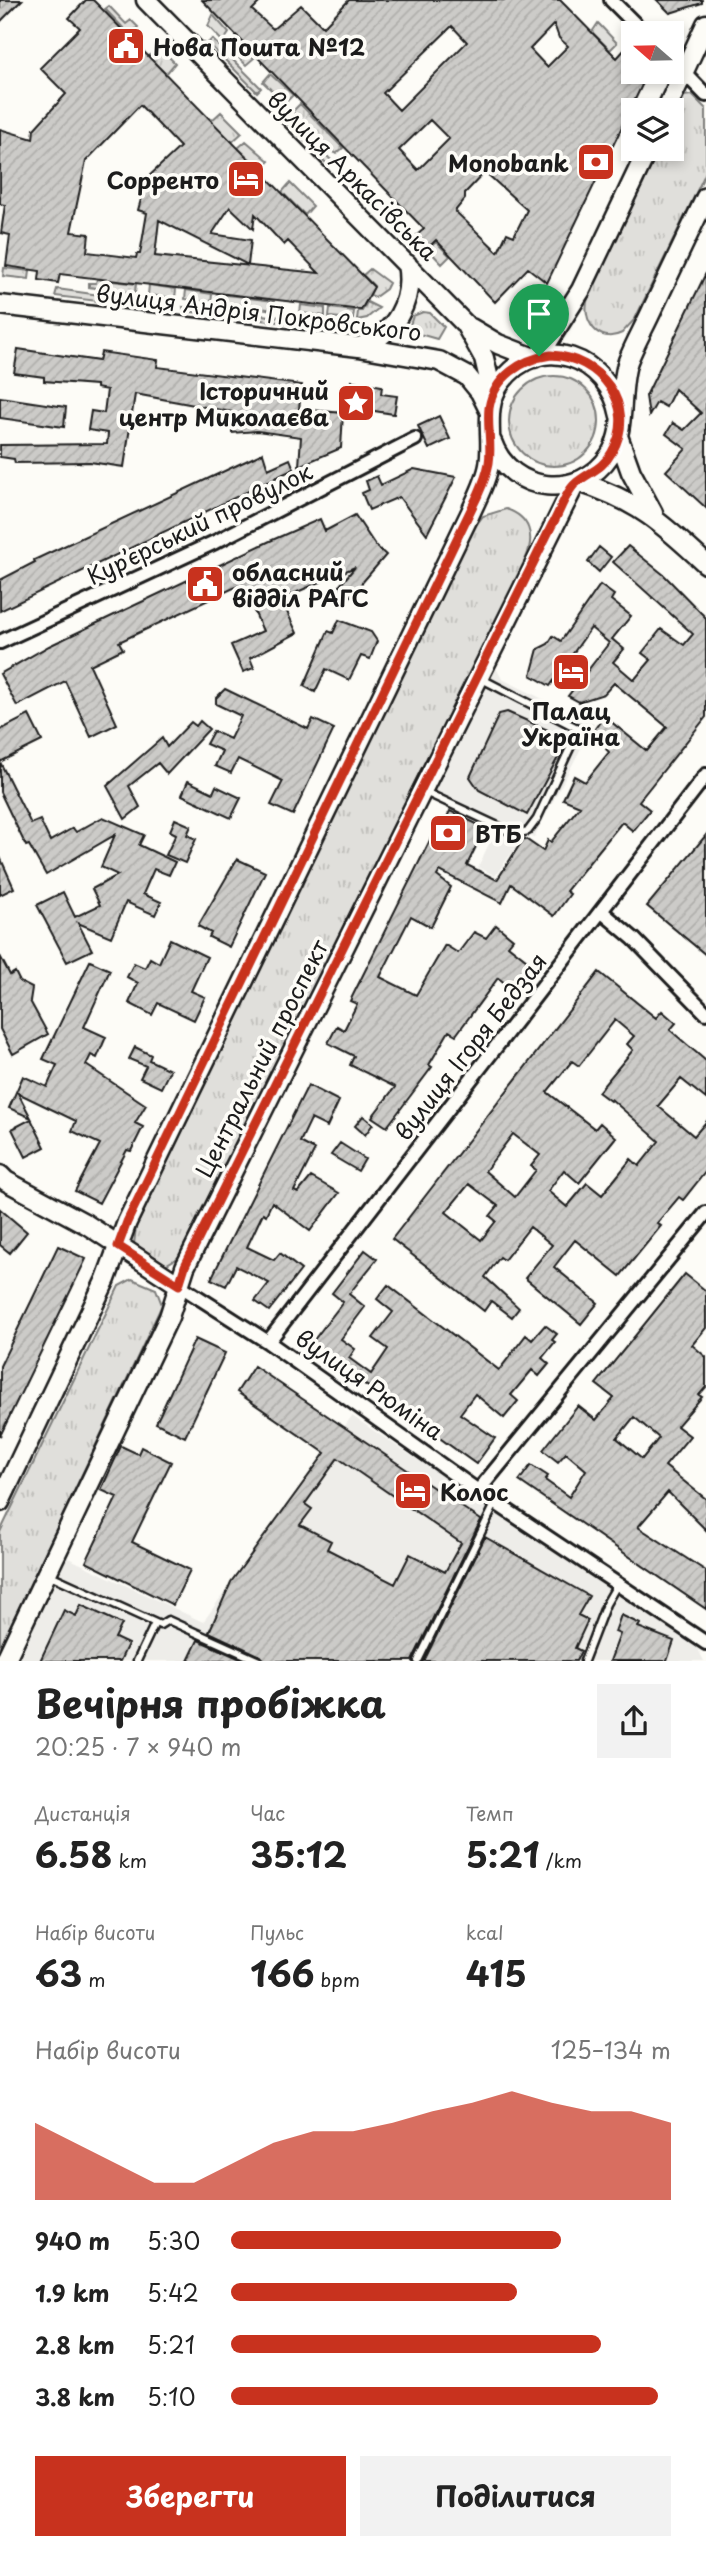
<!DOCTYPE html>
<html lang="uk">
<head>
<meta charset="utf-8">
<style>
  body { margin:0; font-family:"Playpen Sans",sans-serif; background:#f2f2f2; color:#222; height:100vh; display:flex; flex-direction:column; font-size:26px; white-space:nowrap }
  * { box-sizing:border-box; margin:0 }
  p { font-size:23px; color:#767676 }
  .icon { flex:none; width:38px; height:38px; fill:none; stroke:currentColor; stroke-width:2; stroke-linecap:round; stroke-linejoin:round }
  .map { position:relative; height:1661px; overflow:hidden }
  .sheet { display:flex; flex-direction:column; background:#fff; flex:1 }
  .sheet>* { flex:none }
  .needle { width:46px; rotate:290deg }
  .tools { position:absolute; left:621px; top:21px; display:grid; gap:14px }
  .tools a { display:grid; place-items:center; width:63px; height:63px; border-radius:0px; background:#fff; box-shadow:0 4px 10px #0003; font-size:35px }
  .pin { position:absolute; display:grid; place-items:center; width:60px; height:60px; color:#fff; margin:-72px -30px; border-radius:50% 50% 50% 0; rotate:-45deg; box-shadow:0 0 7px #0007 }
  .pin .icon { rotate:45deg }
  .round { display:grid; place-items:center; flex:none; width:74px; height:74px; border-radius:0px; background:#f2f2f2 }
  .headline { display:flex; align-items:center; justify-content:space-between; height:119px; padding:0 35px }
  h1 { font-size:38px; font-weight:700; line-height:52px }
  .metrics { display:grid; grid-template-columns:repeat(3,1fr); gap:10px; height:119px; padding:7px 35px }
  .metrics div { display:grid; align-content:center }
  .metrics b { font-size:35px; font-weight:700 }
  .metrics small { font-size:19px; font-weight:400 }
  .metrics p { font-size:19px }
  .chart { height:196px; padding:14px 35px }
  .chart p { display:flex; justify-content:space-between }
  .chart svg { width:100%; height:126px; margin-top:7px; fill:#c8321e; opacity:.7 }
  .button { display:flex; gap:14px; margin-top:auto; padding:14px 35px }
  .button a { flex:1; height:80px; border-radius:0px; background:#c8321e; color:#fff; font-size:28px; font-weight:700; line-height:80px; text-align:center }
  .button a+a { background:#f2f2f2; color:#222 }
  ul { padding:0 35px; list-style:none; font-size:23px }
  li { display:grid; grid-template-columns:112px 84px 1fr; align-items:center; height:52px }
  li i { height:18px; border-radius:9px; background:#c8321e }
  .map>svg:first-child { display:block }
  .built { fill:#eeede9 }
  .grass { fill:url(#grass-tufts); stroke:#7e7e7c; stroke-width:2 }
  .building { fill:url(#building-hatch); stroke:#1c1c1c; stroke-width:2; fill-rule:evenodd }
  .lines { fill:none; stroke-linecap:round; stroke-linejoin:round }
  .lane-casing { stroke:#1c1c1c; stroke-width:11 }
  .street-casing { stroke:#1c1c1c; stroke-width:18 }
  .secondary-casing { stroke:#1c1c1c; stroke-width:23 }
  .lane { stroke:#fdfcf7; stroke-width:6 }
  .street { stroke:#fdfcf7; stroke-width:12 }
  .secondary { stroke:#fdfcf7; stroke-width:18 }
  .route-casing { stroke:#fff; stroke-width:14 }
  .route { stroke:#c8321e; stroke-width:9 }
  .labels { text-anchor:middle; dominant-baseline:central; stroke-width:7; stroke-linejoin:round; paint-order:stroke }
  .poi-label { font-size:23px; font-weight:bold; fill:#1c1c1c; stroke:#fdfcf7; text-anchor:start }
  .street-label { font-size:23px; fill:#1c1c1c; stroke:#fdfcf7 }
</style>
</head>
<body>
<div class="map">
<svg width="706" height="1661" viewBox="0 0 706 1661">
  <defs>
    <pattern id="grass-tufts" width="24" height="20" patternUnits="userSpaceOnUse" patternTransform="scale(1.75)"><rect width="24" height="20" fill="#e0dfdb"/><path d="M3 7l-1-3M5 7V3M7 7l1-3M15 17l-1-3M17 17v-4M19 17l1-3" fill="none" stroke="#c0bfbb"/></pattern>
    <pattern id="building-hatch" width="6" height="6" patternUnits="userSpaceOnUse" patternTransform="scale(1.75)"><rect width="6" height="6" fill="#cccbc8"/><path d="M-1 1l2-2M0 6l6-6M5 7l2-2" fill="none" stroke="#afaeab"/></pattern>
  </defs>
  <rect width="100%" height="100%" fill="#fdfcf7"/>
  <filter id="ink" filterUnits="userSpaceOnUse"><feTurbulence type="fractalNoise" baseFrequency=".0143" numOctaves="2"/><feDisplacementMap in="SourceGraphic" scale="14" xChannelSelector="R" yChannelSelector="G"/><feConvolveMatrix kernelMatrix="1 2 1 2 8 2 1 2 1" color-interpolation-filters="sRGB"/></filter>
  <g filter="url(#ink)">
    <path class="built" d="M 495,666 L 502,679 L 594,724 L 534,837 L 525,835 L 495,876 L 478,867 L 495,831 L 430,798 Z
      M 352,1416 L 697,1647 L 704,1661 L 0,1661 L 0,1651 L 18,1658 L 66,1557 L 203,1622 Z"/>
    <path class="grass" d="M 109,6 L 126,24 L 131,20 L 138,27 L 130,35 L 105,9 Z
      M 213,15 L 229,33 L 223,42 L 208,26 Z
      M 598,23 L 617,43 L 610,50 L 592,32 Z
      M 212,39 L 261,88 L 257,92 L 208,43 Z
      M 230,42 L 235,46 L 240,43 L 254,58 L 246,65 L 227,46 Z
      M 159,47 L 175,63 L 166,74 L 148,57 Z
      M 270,74 L 293,95 L 285,103 L 263,82 Z
      M 692,95 L 706,109 L 706,172 L 635,319 L 622,333 C 598,345 581,320 588,298 L 659,149 L 672,149 L 672,120 L 683,96 Z
      M 300,104 L 343,148 L 336,154 L 292,112 Z
      M 221,112 L 242,133 L 232,142 L 211,121 Z
      M 290,118 L 332,161 L 328,165 L 283,119 Z
      M 246,141 L 269,161 L 261,169 L 238,148 Z
      M 290,183 L 313,206 L 305,215 L 282,192 Z
      M 436,242 L 450,256 L 442,264 L 428,249 Z
      M 4,268 L 30,271 L 29,279 L 3,276 Z
      M 370,269 L 389,283 L 386,289 L 375,297 L 370,295 L 374,286 L 363,275 Z
      M 97,279 L 136,284 L 135,293 L 89,287 L 89,283 L 96,283 Z
      M 149,285 L 176,289 L 175,298 L 148,295 Z
      M 57,289 L 107,296 L 106,302 L 55,296 Z
      M 186,290 L 212,294 L 211,303 L 185,299 Z
      M 217,294 L 246,297 L 245,306 L 215,303 Z
      M 249,298 L 274,301 L 273,310 L 248,306 Z
      M 367,302 L 379,308 L 367,318 L 357,320 L 358,311 L 362,311 Z
      M 301,305 L 325,308 L 325,316 L 300,313 Z
      M 183,307 L 301,319 L 295,324 L 184,311 Z
      M 330,308 L 354,311 L 353,319 L 329,317 Z
      M 423,312 L 430,313 L 444,327 L 437,339 L 412,332 L 410,325 L 413,316 Z
      M509 421a45 45 0 1 1 90 0a45 45 0 1 1-90 0Z
      M 506,509 C 530,517 535,536 526,558 L 179,1257 L 165,1265 L 138,1252 L 134,1244 L 136,1227 L 470,533 L 483,516 Z
      M 132,1279 L 156,1289 L 162,1305 L 0,1648 L 0,1532 L 119,1286 Z"/>
    <path class="building" d="M 0,0 L 22,0 L 0,22 Z
      M 86,0 L 93,0 L 101,8 L 374,287 L 361,310 L 60,274 L 58,283 L 39,280 L 40,271 L 6,266 L 10,235 L 1,233 L 5,205 L 0,204 L 0,129 L 33,139 L 34,129 L 66,94 L 40,68 L 80,28 L 69,18 ZM 140,105 L 180,147 L 147,178 L 138,210 L 147,213 L 140,254 L 137,254 L 136,258 L 87,252 L 89,234 L 71,232 L 86,161 ZM 230,207 L 253,229 L 255,214 L 284,245 L 288,241 L 319,273 L 155,256 L 159,220 L 248,265 L 251,240 L 212,234 Z
      M 202,0 L 262,0 L 252,10 L 273,29 L 301,5 L 323,27 L 349,0 L 560,0 L 617,58 L 626,48 L 634,56 L 634,72 L 642,85 L 547,283 L 528,268 L 495,302 L 436,240 L 428,248 L 417,235 L 424,229 ZM 554,24 L 559,38 L 568,46 L 547,67 L 530,49 ZM 452,26 L 467,42 L 399,110 L 383,93 ZM 430,120 L 449,139 L 418,170 L 399,150 ZM 485,172 L 527,210 L 514,236 L 507,233 L 498,252 L 455,211 L 465,199 L 465,193 Z
      M 657,0 L 702,0 L 702,3 L 670,13 Z
      M 706,273 L 706,508 L 666,471 L 686,449 L 666,434 L 673,423 L 684,430 L 701,413 L 675,389 L 666,407 L 657,402 L 649,416 L 646,396 Z
      M 18,349 L 99,361 L 101,352 L 158,360 L 157,367 L 302,385 L 299,409 L 343,413 L 341,448 L 299,466 L 301,437 L 257,431 L 232,433 L 232,412 L 135,394 L 124,467 L 90,462 L 15,463 L 14,459 L 0,457 L 0,445 L 107,444 L 108,433 L 88,430 L 91,411 L 104,413 L 107,390 L 96,388 L 96,385 L 44,381 L 44,377 L 14,373 Z
      M 352,381 L 382,386 L 381,394 L 397,396 L 394,414 L 348,407 Z
      M 0,397 L 66,407 L 64,427 L 0,418 Z
      M 439,416 L 450,439 L 429,449 L 418,426 Z
      M 263,453 L 268,469 L 290,459 L 294,469 L 0,611 L 0,580 L 35,562 L 34,560 Z
      M 414,469 L 456,477 L 427,534 L 399,497 L 369,510 L 362,493 L 369,490 L 366,481 L 377,476 L 381,485 Z
      M 355,515 L 375,545 L 386,555 L 342,606 L 331,596 L 355,567 L 281,599 L 297,633 L 250,658 L 254,668 L 243,672 L 231,645 L 263,631 L 242,584 L 119,642 L 123,649 L 90,665 L 117,724 L 91,737 L 65,681 L 17,706 L 0,674 L 49,646 L 270,541 L 320,519 L 325,531 Z
      M 628,546 L 664,575 L 706,618 L 706,717 L 639,801 L 650,810 L 633,831 L 622,822 L 566,891 L 570,894 L 554,916 L 511,884 L 502,903 L 440,871 L 437,876 L 451,887 L 431,927 L 411,916 L 380,977 L 416,995 L 445,945 L 458,953 L 474,932 L 486,938 L 496,925 L 513,939 L 508,945 L 532,964 L 513,989 L 498,978 L 456,1035 L 449,1031 L 429,1065 L 432,1067 L 387,1127 L 372,1117 L 395,1087 L 350,1065 L 354,1056 L 328,1043 L 337,1026 L 344,1030 L 357,1004 L 350,1001 L 434,832 L 438,834 L 450,811 L 485,828 L 467,865 L 497,880 L 524,838 L 543,851 L 548,840 L 551,842 L 580,806 L 563,799 L 574,776 L 585,782 L 609,752 L 606,749 L 610,743 L 594,730 L 604,716 L 647,751 L 667,727 L 614,683 L 604,694 L 579,702 L 568,696 L 609,643 L 591,628 L 550,686 L 531,675 L 538,649 L 548,644 L 553,636 L 561,641 L 600,585 L 614,595 L 611,600 L 631,616 L 612,639 L 624,649 L 613,662 L 634,680 L 651,660 L 642,653 L 661,629 L 684,645 L 693,634 L 613,562 Z
      M 599,547 L 611,557 L 599,572 L 588,562 Z
      M 339,620 L 371,632 L 377,641 L 370,659 L 361,656 L 349,680 L 326,669 L 315,692 L 304,686 L 328,631 L 333,633 Z
      M 225,689 L 308,729 L 313,719 L 334,729 L 293,815 L 271,805 L 283,781 L 238,759 L 231,773 L 215,766 L 222,751 L 206,744 L 213,731 L 230,739 L 241,716 L 216,704 L 216,698 Z
      M 507,712 L 568,739 L 527,815 L 479,790 L 470,777 L 499,714 Z
      M 29,715 L 42,741 L 0,762 L 0,730 Z
      M 200,721 L 209,729 L 167,774 L 158,763 L 129,786 L 140,807 L 125,819 L 107,786 L 162,738 L 167,747 L 191,722 L 196,726 Z
      M 0,762 L 31,824 L 40,820 L 50,841 L 73,828 L 76,832 L 103,817 L 144,835 L 139,845 L 175,862 L 169,875 L 154,869 L 143,894 L 161,902 L 155,915 L 126,902 L 111,937 L 78,923 L 92,950 L 67,962 L 37,905 L 63,892 L 75,917 L 100,905 L 92,889 L 118,875 L 101,867 L 115,835 L 46,875 L 29,845 L 26,846 L 0,792 Z
      M 188,781 L 213,793 L 216,786 L 241,798 L 231,818 L 182,795 Z
      M 175,819 L 191,826 L 187,835 L 196,839 L 185,863 L 166,855 L 176,834 L 170,831 Z
      M 706,835 L 706,955 L 647,906 Z
      M 0,857 L 14,888 L 0,895 Z
      M 237,859 L 265,872 L 229,947 L 209,937 L 211,933 L 198,926 Z
      M 170,939 L 207,957 L 191,991 L 205,997 L 194,1020 L 158,1003 L 152,1015 L 129,1003 L 138,983 L 127,977 L 134,963 L 145,968 L 150,958 L 159,963 Z
      M 0,956 L 10,975 L 15,972 L 20,982 L 32,988 L 30,1001 L 48,1034 L 13,1054 L 0,1029 Z
      M 90,961 L 110,970 L 84,1027 L 106,1037 L 97,1058 L 91,1055 L 86,1065 L 146,1105 L 135,1123 L 143,1127 L 131,1151 L 127,1150 L 99,1203 L 75,1191 L 100,1144 L 72,1131 L 76,1121 L 18,1093 L 31,1118 L 9,1108 L 23,1076 L 47,1087 L 57,1065 L 43,1059 Z
      M 599,972 L 656,1018 L 662,1011 L 676,1023 L 670,1030 L 706,1061 L 706,1099 L 681,1079 L 658,1106 L 694,1136 L 706,1122 L 706,1171 L 683,1200 L 679,1197 L 657,1223 L 661,1226 L 620,1276 L 575,1240 L 554,1267 L 598,1303 L 581,1324 L 525,1278 L 552,1245 L 530,1227 L 504,1260 L 500,1257 L 485,1277 L 519,1308 L 512,1317 L 491,1301 L 484,1311 L 392,1239 ZM 615,1020 L 634,1036 L 627,1044 L 633,1050 L 598,1092 L 610,1101 L 611,1099 L 659,1141 L 639,1166 L 631,1159 L 602,1195 L 587,1183 L 567,1207 L 548,1191 L 564,1170 L 579,1183 L 616,1137 L 600,1123 L 595,1129 L 547,1092 L 572,1061 L 579,1066 ZM 513,1134 L 540,1155 L 531,1166 L 536,1170 L 515,1197 L 485,1171 ZM 469,1184 L 498,1206 L 490,1216 L 496,1221 L 481,1240 L 446,1212 Z
      M 135,1047 L 151,1055 L 149,1060 L 170,1070 L 161,1088 L 140,1078 L 146,1066 L 129,1059 Z
      M 308,1085 L 339,1101 L 327,1127 L 311,1119 L 300,1142 L 315,1150 L 294,1191 L 298,1193 L 311,1177 L 339,1193 L 310,1231 L 272,1202 L 266,1215 L 263,1213 L 247,1247 L 274,1260 L 280,1253 L 301,1270 L 269,1311 L 255,1301 L 269,1283 L 236,1266 L 226,1286 L 211,1279 Z
      M 363,1116 L 373,1124 L 365,1135 L 355,1126 Z
      M 31,1119 L 45,1147 L 26,1157 L 12,1129 Z
      M 340,1143 L 365,1159 L 358,1171 L 331,1155 Z
      M 0,1209 L 27,1232 L 10,1253 L 0,1245 Z
      M 58,1246 L 86,1259 L 0,1436 L 0,1366 Z
      M 365,1250 L 377,1259 L 349,1294 L 365,1307 L 341,1339 L 355,1349 L 349,1358 L 371,1374 L 388,1349 L 373,1338 L 393,1312 L 377,1299 L 388,1285 L 499,1370 L 526,1335 L 532,1340 L 545,1325 L 557,1334 L 552,1340 L 555,1342 L 542,1358 L 549,1364 L 539,1376 L 532,1370 L 511,1395 L 518,1401 L 504,1418 L 475,1394 L 460,1414 L 495,1438 L 476,1464 L 310,1345 L 343,1302 L 332,1293 Z
      M 685,1274 L 706,1291 L 706,1328 L 692,1345 L 706,1357 L 706,1387 L 699,1395 L 702,1397 L 677,1426 L 690,1436 L 665,1466 L 706,1499 L 706,1530 L 668,1492 L 638,1527 L 706,1571 L 706,1609 L 519,1481 L 531,1465 L 548,1476 L 545,1480 L 569,1497 L 586,1470 L 566,1453 L 558,1462 L 543,1450 L 578,1406 L 596,1420 L 614,1398 L 596,1384 ZM 634,1417 L 659,1438 L 642,1459 L 617,1438 Z
      M 195,1339 L 225,1353 L 185,1437 L 156,1423 Z
      M 254,1366 L 481,1520 L 412,1661 L 265,1661 L 261,1656 L 209,1632 L 231,1582 L 325,1453 L 237,1392 ZM 338,1458 L 461,1543 L 445,1572 L 410,1554 L 395,1584 L 327,1549 L 331,1541 L 300,1525 L 312,1509 L 305,1504 Z
      M 121,1446 L 138,1454 L 141,1447 L 171,1462 L 132,1542 L 190,1570 L 173,1605 L 86,1562 L 117,1497 L 101,1490 Z
      M 485,1537 L 589,1596 L 578,1615 L 588,1620 L 575,1648 L 581,1651 L 576,1661 L 424,1661 Z
      M 81,1605 L 122,1624 L 115,1638 L 128,1644 L 120,1661 L 40,1661 L 64,1610 L 76,1616 Z
      M 621,1615 L 640,1624 L 638,1627 L 674,1641 L 667,1661 L 610,1661 L 620,1634 L 615,1632 Z
      M 198,1640 L 245,1661 L 188,1661 Z"/>
    <g class="lines">
      <defs>
        <path id="lane" d="M 423,791 L 515,834 L 528,831 L 537,819 L 579,729 L 480,678
          M 48,1574 L 160,1625 L 168,1620 L 259,1661
          M 137,1661 L 155,1623
          M 418,1661 L 496,1502
          M 584,1661 L 606,1604 L 617,1585"/>
        <path id="street" d="M 611,0 L 644,33
          M 672,60 L 706,95
          M 0,642 L 215,542 L 415,439
          M 601,911 L 634,939 L 706,1013
          M 179,1285 L 268,1342 L 478,1491 L 706,1643
          M 268,1342 L 706,775
          M 478,1491 L 706,1213"/>
        <path id="secondary" d="M 146,0 L 465,324 L 484,358 L 493,396
          M 666,110 L 706,24
          M 0,305 L 359,347 L 439,361 L 467,376 L 480,392 L 489,410
          M 471,328 L 498,344 L 534,358
          M 359,347 C 395,335 414,301 407,264
          M 539,356 L 581,290 L 648,149
          M 618,436 L 631,472 L 653,513
          M 492,442 C 511,495 581,500 610,455 C 627,428 618,390 628,361 C 635,343 645,326 653,308 C 671,271 688,234 706,197
          M 579,482 C 638,501 662,523 706,564
          M 0,1175 L 6,1181 L 86,1224 L 179,1285
          M 0,1502 L 106,1279 L 127,1222 L 470,514 C 477,498 486,482 489,465 C 494,436 482,408 501,382 C 540,330 609,357 620,416
          M 5,1661 L 169,1317 L 185,1267 L 575,484"/>
      </defs>
      <use href="#lane" class="lane-casing"/>
      <use href="#street" class="street-casing"/>
      <use href="#secondary" class="secondary-casing"/>
      <use href="#lane" class="lane"/>
      <use href="#street" class="street"/>
      <use href="#secondary" class="secondary"/>
    </g>
  </g>
  <g class="lines" filter="url(#ink)">
    <defs>
      <path id="route" d="M 551,355 C 599,357 639,405 612,452 C 603,469 589,472 576,483 C 566,491 559,514 552,525 L 185,1266 L 179,1285 L 118,1246 L 127,1222 L 478,495 C 483,484 487,474 489,463 C 492,445 487,426 489,408 C 494,377 522,359 551,355 Z"/>
    </defs>
    <use href="#route" class="route-casing"/>
    <use href="#route" class="route"/>
  </g>
  <defs>
    <symbol id="civic-square" viewBox="-11 -11 22 22"><rect x="-9" y="-9" width="18" height="18" rx="4" fill="#c8321e" stroke="#fdfcf7"/><path d="M-.6-6.5H3V-4.5H.6V-3L4-1V1h2V6H-6V1h2V-1L-.6-3ZM-1.2 2.5V6h2.4V2.5Z" fill="#fff"/></symbol>
    <symbol id="bank-square" viewBox="-11 -11 22 22"><rect x="-9" y="-9" width="18" height="18" rx="4" fill="#c8321e" stroke="#fdfcf7"/><path d="M-6-4H6V4H-6ZM0-2.3a2.3 2.3 0 1 0 0 4.6a2.3 2.3 0 1 0 0-4.6Z" fill="#fff"/></symbol>
    <symbol id="hotel-square" viewBox="-11 -11 22 22"><rect x="-9" y="-9" width="18" height="18" rx="4" fill="#c8321e" stroke="#fdfcf7"/><path d="M-6-4.5h1.5V1H6V5H4.5V3h-9V5H-6ZM-4 0a1.8 1.8 0 1 1 3.6 0ZM.5 0V-2.5h3Q6-2.5 6 0Z" fill="#fff"/></symbol>
    <symbol id="sight-square" viewBox="-11 -11 22 22"><rect x="-9" y="-9" width="18" height="18" rx="4" fill="#c8321e" stroke="#fdfcf7"/><path d="M0-6L1.8-2.2L6-1.7L2.9 1.2L3.7 5.4L0 3.3L-3.7 5.4L-2.9 1.2L-6-1.7L-1.8-2.2Z" fill="#fff"/></symbol>
  </defs>
  <g fill-rule="evenodd">
    <use href="#civic-square" x="104" y="24" width="44" height="44"/>
    <use href="#bank-square" x="574" y="140" width="44" height="44"/>
    <use href="#hotel-square" x="224" y="157" width="44" height="44"/>
    <use href="#sight-square" x="334" y="381" width="44" height="44"/>
    <use href="#civic-square" x="183" y="562" width="44" height="44"/>
    <use href="#hotel-square" x="549" y="650" width="44" height="44"/>
    <use href="#bank-square" x="426" y="811" width="44" height="44"/>
    <use href="#hotel-square" x="391" y="1469" width="44" height="44"/>
  </g>
  <g class="labels">
    <g class="poi-label">
      <text x="153" y="46">Нова Пошта №12</text>
      <text x="569" y="162" text-anchor="end">Monobank</text>
      <text x="219" y="179" text-anchor="end">Сорренто</text>
      <text x="329" y="390" text-anchor="end">Історичний<tspan x="329" dy="26">центр Миколаєва</tspan></text>
      <text x="232" y="571">обласний<tspan x="232" dy="26">відділ РАГС</tspan></text>
      <text x="571" y="710" text-anchor="middle">Палац<tspan x="571" dy="26">Україна</tspan></text>
      <text x="475" y="833">ВТБ</text>
      <text x="440" y="1491">Колос</text>
    </g>
    <g class="street-label">
      <text transform="translate(353 175) rotate(45)">вулиця Аркасівська</text>
      <text transform="translate(259 312) rotate(7)">вулиця Андрія Покровського</text>
      <text transform="translate(199 523) rotate(-26)">Курʼєрський провулок</text>
      <text transform="translate(470 1046) rotate(-52)">вулиця Ігоря Бедзая</text>
      <text transform="translate(261 1058) rotate(-63)">Центральний проспект</text>
      <text transform="translate(370 1384) rotate(35)">вулиця Рюміна</text>
    </g>
  </g>
</svg>
<div class="tools">
<a><svg class="needle" viewBox="-14 -14 28 28"><path d="M0-13l5 13h-10z" fill="#e53935"/><path d="M0 13l5-13h-10z" fill="#767676"/></svg></a>
<a><svg class="icon" aria-label="layers" viewBox="0 0 24 24"><path d="M12 4l9 5-9 5-9-5zM3 14l9 5 9-5"/></svg></a>
</div>
<div class="pin" style="left:539px;top:356px;background:#1e9e55"><svg class="icon" aria-label="arrive" viewBox="0 0 24 24"><path d="M6 21V4h12l-3 4 3 4H6"/></svg></div>
</div>
<section class="sheet">
<div class="headline"><div><h1>Вечірня пробіжка</h1><p>20:25 · 7 × 940 m</p></div><a class="round"><svg class="icon" aria-label="share" viewBox="0 0 24 24"><path d="M12 15V3M7 8l5-5 5 5M5 13v7h14v-7"/></svg></a></div>
<div class="metrics">
<div><p>Дистанція</p><b>6.58<small> km</small></b></div>
<div><p>Час</p><b>35:12</b></div>
<div><p>Темп</p><b>5:21<small> /km</small></b></div>
</div>
<div class="metrics">
<div><p>Набір висоти</p><b>63<small> m</small></b></div>
<div><p>Пульс</p><b>166<small> bpm</small></b></div>
<div><p>kcal</p><b>415</b></div>
</div>
<div class="chart"><p><span>Набір висоти</span>125–134 m</p>
<svg viewBox="0 0 160 44" preserveAspectRatio="none"><path d="M0 44V17L10 24L20 31L30 38L40 38L50 31L60 24L70 20L80 20L90 17L100 13L110 10L120 6L130 10L140 13L150 13L160 17V44z"/></svg>
</div>
<ul>
<li><b>940 m</b>5:30<i style="width:75%"></i></li>
<li><b>1.9 km</b>5:42<i style="width:65%"></i></li>
<li><b>2.8 km</b>5:21<i style="width:84%"></i></li>
<li><b>3.8 km</b>5:10<i style="width:97%"></i></li>
</ul>
<div class="button"><a>Зберегти</a><a>Поділитися</a></div>
</section>
</body>
</html>
